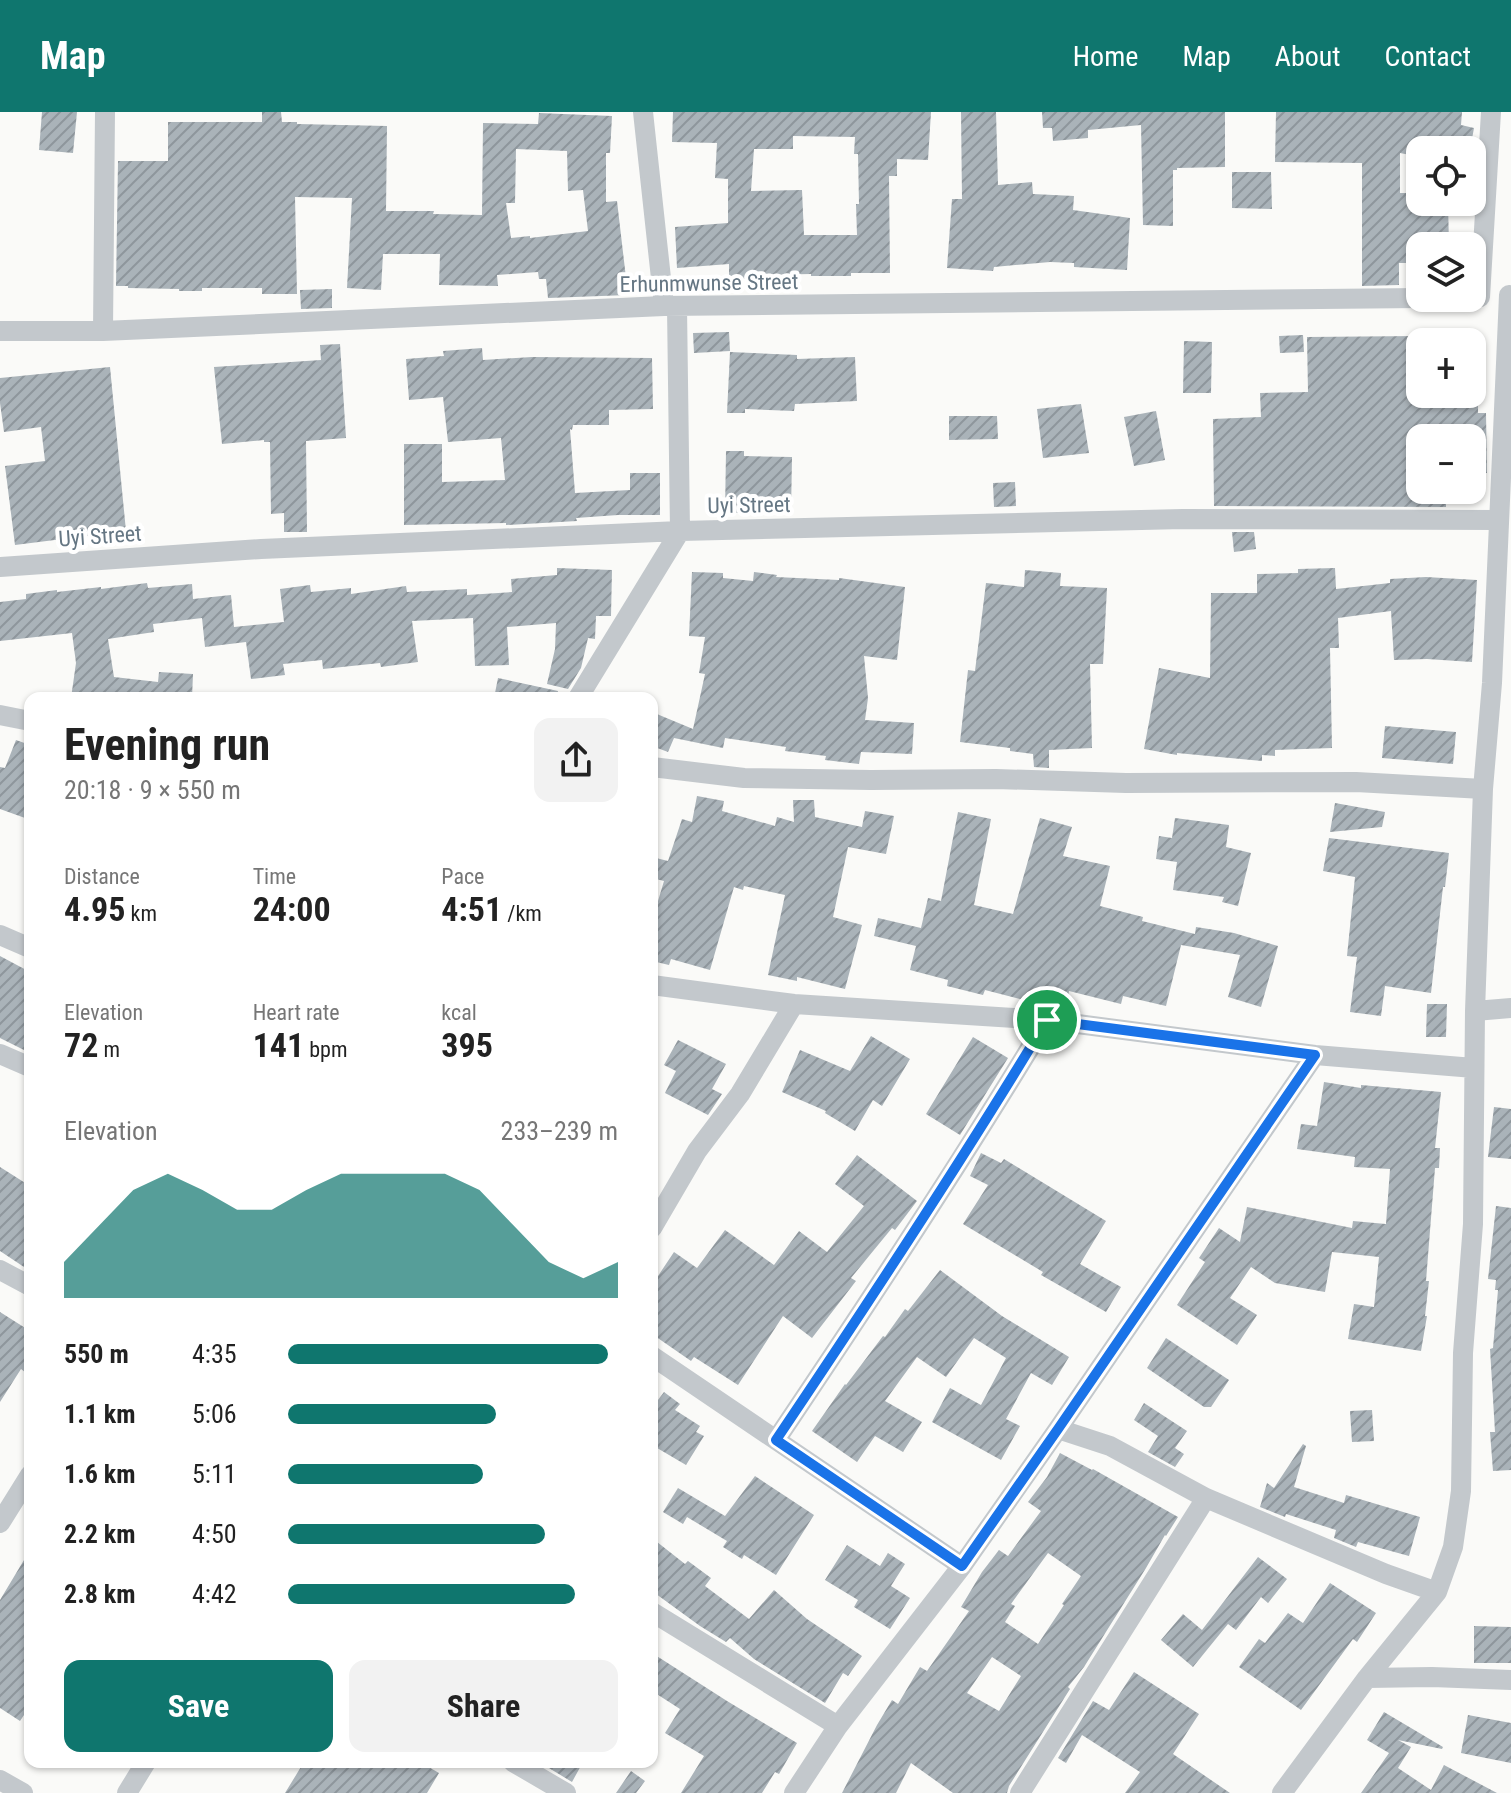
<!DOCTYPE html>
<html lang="en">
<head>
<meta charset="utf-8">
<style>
  body { margin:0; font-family:"Roboto Condensed",sans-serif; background:#f2f2f2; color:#222; height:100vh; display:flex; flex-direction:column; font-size:30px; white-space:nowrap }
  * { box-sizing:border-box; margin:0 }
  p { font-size:26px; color:#767676 }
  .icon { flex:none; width:44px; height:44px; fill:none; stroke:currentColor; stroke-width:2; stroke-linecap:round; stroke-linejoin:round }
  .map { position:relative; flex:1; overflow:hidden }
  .sheet { position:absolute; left:24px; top:580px; width:634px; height:1076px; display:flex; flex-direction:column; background:#fff; border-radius:16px; box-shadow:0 2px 6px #0004 }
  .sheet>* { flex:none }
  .fabs { position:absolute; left:1406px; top:24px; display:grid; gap:16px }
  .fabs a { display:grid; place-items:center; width:80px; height:80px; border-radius:16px; background:#fff; box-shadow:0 2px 6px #0004; font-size:40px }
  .pin { position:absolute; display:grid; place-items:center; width:68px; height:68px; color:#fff; margin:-34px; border:4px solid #fff; border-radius:50%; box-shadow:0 2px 8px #0007 }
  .round { display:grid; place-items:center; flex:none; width:84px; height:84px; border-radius:16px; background:#f2f2f2 }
  .overview { display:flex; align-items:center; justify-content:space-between; height:136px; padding:0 40px }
  h1 { font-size:44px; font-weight:700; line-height:60px }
  .metrics { display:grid; grid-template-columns:repeat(3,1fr); gap:12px; height:136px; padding:8px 40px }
  .metrics div { display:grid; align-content:center }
  .metrics b { font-size:34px; font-weight:700 }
  .metrics small { font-size:22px; font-weight:400 }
  .metrics p { font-size:22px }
  .chart { height:224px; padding:16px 40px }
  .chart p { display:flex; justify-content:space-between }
  .chart svg { width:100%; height:144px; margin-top:8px; fill:#0f766e; opacity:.7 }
  .primary-button { display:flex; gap:16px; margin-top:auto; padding:16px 40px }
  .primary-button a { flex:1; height:92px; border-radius:16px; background:#0f766e; color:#fff; font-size:32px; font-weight:700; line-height:92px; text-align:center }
  .primary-button a+a { background:#f2f2f2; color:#222 }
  ul { padding:0 40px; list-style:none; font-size:26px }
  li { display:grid; grid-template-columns:128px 96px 1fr; align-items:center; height:60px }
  li i { height:20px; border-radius:10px; background:#0f766e }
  header { display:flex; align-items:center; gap:48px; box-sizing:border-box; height:112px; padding:0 40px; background:#0f766e; color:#fff }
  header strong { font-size:38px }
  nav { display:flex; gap:44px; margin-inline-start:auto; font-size:28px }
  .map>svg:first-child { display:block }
  .building { fill:url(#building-hatch); fill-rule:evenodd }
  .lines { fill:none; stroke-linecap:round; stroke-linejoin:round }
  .street { stroke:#c3c8cc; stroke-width:20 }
  .route-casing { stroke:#fff; stroke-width:16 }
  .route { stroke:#1a73e8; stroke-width:10 }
  .labels { text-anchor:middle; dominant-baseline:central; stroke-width:8; stroke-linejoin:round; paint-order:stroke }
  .street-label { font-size:22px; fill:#657683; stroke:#fff }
</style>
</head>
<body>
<header>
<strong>Map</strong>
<nav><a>Home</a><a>Map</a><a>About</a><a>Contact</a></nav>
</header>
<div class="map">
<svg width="1511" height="1681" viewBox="0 0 1511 1681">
  <defs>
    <pattern id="building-hatch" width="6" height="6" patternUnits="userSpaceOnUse" patternTransform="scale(2)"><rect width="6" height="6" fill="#aab3b9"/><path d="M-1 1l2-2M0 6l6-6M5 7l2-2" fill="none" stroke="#8e969c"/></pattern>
  </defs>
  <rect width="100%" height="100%" fill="#fafaf8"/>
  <path class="building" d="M 42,0 L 77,0 L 73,41 L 39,38 Z
    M 262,0 L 281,0 L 282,10 L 297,10 L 297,12 L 387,14 L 386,99 L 434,99 L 433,102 L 482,103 L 483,11 L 538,12 L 539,1 L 612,4 L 610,41 L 606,41 L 606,90 L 617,89 L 628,183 L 548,186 L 546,167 L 539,167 L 538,160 L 497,163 L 498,174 L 439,173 L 440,142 L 383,142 L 381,178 L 347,176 L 352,86 L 295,85 L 297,182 L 262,182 L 262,176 L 202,176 L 202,179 L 179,179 L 179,177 L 128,176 L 128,174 L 116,174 L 118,49 L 168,49 L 168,10 L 262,10 ZM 516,37 L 567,39 L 568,79 L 583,78 L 588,119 L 530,126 L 530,124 L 511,126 L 506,91 L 515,91 Z
    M 673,0 L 931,0 L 928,48 L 897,47 L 897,64 L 889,64 L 890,161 L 851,161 L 851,164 L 811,164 L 811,162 L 758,163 L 758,167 L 729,167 L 729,152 L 677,156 L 675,115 L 728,111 L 728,67 L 715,66 L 717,31 L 672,30 ZM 793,24 L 855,25 L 854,42 L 858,42 L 859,92 L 856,92 L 857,123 L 804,123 L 802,78 L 751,79 L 754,37 L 793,37 Z
    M 961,0 L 996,0 L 998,73 L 1032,70 L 1033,82 L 1074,84 L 1073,98 L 1130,106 L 1127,158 L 1074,155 L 1074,151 L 1050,150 L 994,155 L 993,159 L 947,156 L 952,87 L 962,87 Z
    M 1042,0 L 1225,0 L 1225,55 L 1177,56 L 1177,58 L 1173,58 L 1173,114 L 1143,113 L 1141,13 L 1088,18 L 1088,26 L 1053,29 L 1052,16 L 1043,16 Z
    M 1276,0 L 1462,0 L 1461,13 L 1474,16 L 1470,38 L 1420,38 L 1420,45 L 1400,41 L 1400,81 L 1420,81 L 1420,90 L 1448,90 L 1449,134 L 1420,134 L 1420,151 L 1399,151 L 1399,173 L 1362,174 L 1362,51 L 1275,50 Z
    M 1232,60 L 1271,60 L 1272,97 L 1232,96 Z
    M 332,177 L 332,196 L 301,197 L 300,178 Z
    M 729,220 L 730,239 L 694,241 L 693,221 Z
    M 1303,223 L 1304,240 L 1280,241 L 1279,224 Z
    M 1418,224 L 1418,282 L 1478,282 L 1478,301 L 1486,301 L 1487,361 L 1472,362 L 1472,326 L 1420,326 L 1420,378 L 1446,378 L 1446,395 L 1214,394 L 1213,307 L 1261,305 L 1260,281 L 1308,280 L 1307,225 Z
    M 1184,229 L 1212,230 L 1211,281 L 1183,281 Z
    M 340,232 L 346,326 L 306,329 L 307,420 L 284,420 L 284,401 L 271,402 L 270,330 L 264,330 L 264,328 L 222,332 L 214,255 L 321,248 L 320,233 Z
    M 482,236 L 483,248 L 532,245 L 652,246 L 653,297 L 609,298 L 609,313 L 573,313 L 572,318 L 570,317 L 575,381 L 630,378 L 630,361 L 660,361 L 660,403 L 618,403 L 576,406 L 577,409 L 506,413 L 506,411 L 404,413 L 404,332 L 442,332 L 442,370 L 505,368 L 501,326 L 448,330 L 443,285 L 409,288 L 406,247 L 444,244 L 443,239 Z
    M 730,240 L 797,243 L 797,247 L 855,245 L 857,289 L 795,292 L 794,299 L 745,297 L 745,301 L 727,301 Z
    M 110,255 L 126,419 L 15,433 L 5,354 L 45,349 L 41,315 L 4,320 L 0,291 L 0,266 Z
    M 1081,292 L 1089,341 L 1043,346 L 1037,297 Z
    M 1156,299 L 1165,348 L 1134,354 L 1124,305 Z
    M 949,304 L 997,304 L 998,327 L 949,328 Z
    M 726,339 L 744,339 L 744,344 L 792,345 L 791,401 L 725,401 Z
    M 1015,370 L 1016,394 L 994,395 L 993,371 Z
    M 1232,420 L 1254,420 L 1256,437 L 1234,440 Z
    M 557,456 L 612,458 L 611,504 L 596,504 L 595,527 L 588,526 L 581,556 L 568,577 L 547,572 L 555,537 L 556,511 L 507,515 L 509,553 L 475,554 L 473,506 L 412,509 L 418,550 L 381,555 L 380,551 L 323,557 L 322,548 L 283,552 L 285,563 L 251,567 L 246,530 L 205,535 L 202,506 L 153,512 L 154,520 L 108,527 L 114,565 L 158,570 L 159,560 L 193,562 L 192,586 L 71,586 L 76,551 L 72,521 L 0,529 L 0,490 L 26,487 L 26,482 L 57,478 L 57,480 L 101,475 L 101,477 L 147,471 L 148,476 L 192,472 L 193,487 L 231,483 L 234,515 L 284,510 L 280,477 L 310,473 L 311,480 L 351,476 L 351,482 L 406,474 L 407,480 L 467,477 L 467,483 L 512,480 L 511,467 L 557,463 Z
    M 1335,456 L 1336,477 L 1390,471 L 1390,467 L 1426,465 L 1477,468 L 1472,550 L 1427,547 L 1394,548 L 1391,499 L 1338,506 L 1339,536 L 1330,536 L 1332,636 L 1275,638 L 1275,644 L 1262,643 L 1262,649 L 1177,641 L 1177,643 L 1144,637 L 1159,556 L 1210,566 L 1211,481 L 1257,481 L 1257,462 L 1298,461 L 1298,457 Z
    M 1025,458 L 1061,461 L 1060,474 L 1107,476 L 1103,552 L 1090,552 L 1092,636 L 1049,638 L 1049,656 L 1034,655 L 1033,642 L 1010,639 L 1010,636 L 960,630 L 968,558 L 975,559 L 986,471 L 1024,475 Z
    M 692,460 L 723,461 L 723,466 L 753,469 L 754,460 L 777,463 L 776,465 L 839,468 L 839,466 L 905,475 L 897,548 L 864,544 L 868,586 L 865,608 L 914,611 L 912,642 L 861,640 L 859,652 L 825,648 L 826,644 L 785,639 L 786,635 L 725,626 L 723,636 L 674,626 L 668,640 L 652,634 L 652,600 L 693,617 L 705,562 L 699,561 L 705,525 L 689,524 Z
    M 498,566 L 558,579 L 557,586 L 494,586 Z
    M 1385,614 L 1456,620 L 1453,652 L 1382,646 Z
    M 16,628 L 30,633 L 30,692 L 25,706 L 0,697 L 0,655 L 5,656 Z
    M 697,684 L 724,689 L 722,699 L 775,714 L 777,705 L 794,710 L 793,688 L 814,688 L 815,705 L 862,715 L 865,699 L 894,704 L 886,742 L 848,735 L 833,805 L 862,813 L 845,877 L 797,865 L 797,869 L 768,863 L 785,783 L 744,774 L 743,778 L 734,775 L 710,858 L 671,847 L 669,853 L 652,849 L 652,809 L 664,769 L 652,766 L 652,745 L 668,749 L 682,707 L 692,710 Z
    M 1335,691 L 1385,700 L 1382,715 L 1330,720 Z
    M 958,700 L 991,707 L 974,793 L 1013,802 L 1040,706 L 1072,715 L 1063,744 L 1110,754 L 1100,794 L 1143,805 L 1142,809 L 1195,822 L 1196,815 L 1234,821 L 1278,834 L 1261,895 L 1228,885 L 1240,843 L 1181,833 L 1166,894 L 1123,884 L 1121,892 L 1069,879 L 1067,890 L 1034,883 L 1032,890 L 985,878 L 983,883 L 947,874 L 948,868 L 910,858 L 916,834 L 874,824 L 878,806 L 921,816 L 928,786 L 941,789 Z
    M 1175,706 L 1229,713 L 1226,735 L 1251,741 L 1238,794 L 1222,790 L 1224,785 L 1173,778 L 1177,750 L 1156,747 L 1159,724 L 1172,726 Z
    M 1329,726 L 1449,741 L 1445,775 L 1443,775 L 1431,881 L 1385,874 L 1381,904 L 1350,900 L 1357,845 L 1347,844 L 1355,765 L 1323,759 Z
    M 0,844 L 30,860 L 30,941 L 0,926 Z
    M 1427,892 L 1447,892 L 1446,925 L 1426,925 Z
    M 871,924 L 910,947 L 882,994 L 873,988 L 855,1019 L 825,1001 L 826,999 L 782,980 L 800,938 L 850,959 Z
    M 973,925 L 1008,946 L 960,1023 L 926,1002 Z
    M 678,928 L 726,952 L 712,977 L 722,982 L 708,1003 L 665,981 L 676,959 L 664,953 Z
    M 1324,970 L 1361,976 L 1361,973 L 1441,980 L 1435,1036 L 1440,1036 L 1439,1056 L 1435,1056 L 1426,1169 L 1429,1169 L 1425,1204 L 1427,1204 L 1421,1239 L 1348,1227 L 1354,1192 L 1374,1195 L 1379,1145 L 1332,1140 L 1325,1180 L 1275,1171 L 1251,1155 L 1230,1186 L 1257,1203 L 1237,1233 L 1177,1193 L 1205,1150 L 1199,1146 L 1219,1116 L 1240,1130 L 1247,1095 L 1352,1116 L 1353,1109 L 1386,1112 L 1390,1057 L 1354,1055 L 1355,1045 L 1297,1037 L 1301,1012 L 1317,1014 Z
    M 1494,995 L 1511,997 L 1511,1047 L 1488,1045 Z
    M 981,1041 L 1001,1051 L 1004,1047 L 1106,1109 L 1080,1152 L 1121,1175 L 1106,1200 L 1041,1163 L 1043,1160 L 963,1112 L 988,1073 L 970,1064 Z
    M 857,1043 L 917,1089 L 895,1118 L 892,1116 L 851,1166 L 856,1169 L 812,1226 L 783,1204 L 738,1273 L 694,1245 L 691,1249 L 652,1222 L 652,1173 L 674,1140 L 697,1156 L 725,1118 L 774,1153 L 799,1119 L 827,1140 L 864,1094 L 835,1072 Z
    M 0,1055 L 30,1074 L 30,1159 L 0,1139 Z
    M 1496,1094 L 1511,1096 L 1511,1358 L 1493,1359 L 1490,1320 L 1495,1320 L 1490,1237 L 1493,1236 L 1498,1178 L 1495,1178 L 1496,1168 L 1488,1167 Z
    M 940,1158 L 1002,1204 L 1069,1245 L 1052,1273 L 1031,1261 L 1006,1307 L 1020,1314 L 1001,1348 L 932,1310 L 950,1276 L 981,1293 L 1006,1246 L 974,1226 L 946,1265 L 917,1245 L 885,1289 L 922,1310 L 903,1340 L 875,1324 L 857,1350 L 812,1319 L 845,1272 L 846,1273 L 883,1224 L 885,1225 L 905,1197 L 908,1199 Z
    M 0,1200 L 30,1219 L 30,1264 L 21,1257 L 0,1290 Z
    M 1166,1226 L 1229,1268 L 1211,1295 L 1204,1295 L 1147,1256 Z
    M 664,1280 L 680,1292 L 675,1298 L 700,1314 L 696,1320 L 704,1324 L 686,1353 L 652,1333 L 652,1296 Z
    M 1144,1291 L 1187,1319 L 1175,1336 L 1184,1342 L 1175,1355 L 1148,1340 L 1158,1324 L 1134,1308 Z
    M 1372,1298 L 1374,1329 L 1352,1330 L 1350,1299 Z
    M 1303,1332 L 1306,1334 L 1294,1375 L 1344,1391 L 1346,1383 L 1420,1405 L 1409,1444 L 1358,1430 L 1356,1435 L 1334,1426 L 1336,1418 L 1286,1402 L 1285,1405 L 1260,1395 L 1267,1371 L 1274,1376 Z
    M 1060,1341 L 1092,1358 L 1093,1357 L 1178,1405 L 1166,1424 L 1165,1423 L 1146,1456 L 1084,1555 L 1068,1575 L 1070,1577 L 1009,1674 L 1007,1681 L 953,1681 L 911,1651 L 896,1681 L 842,1681 L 877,1613 L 892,1588 L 898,1592 L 920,1555 L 927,1559 L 969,1499 L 961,1495 L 982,1460 L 999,1438 L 1008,1444 L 1041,1399 L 1028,1390 L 1047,1365 ZM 1048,1441 L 1081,1464 L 1062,1492 L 1064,1493 L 1038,1532 L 1005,1510 L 1015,1494 L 1011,1492 ZM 992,1545 L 1021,1564 L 999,1599 L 967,1581 Z
    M 755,1364 L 814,1403 L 776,1463 L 744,1443 L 742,1447 L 723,1435 L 727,1429 L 687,1405 L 683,1412 L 663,1400 L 678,1376 L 725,1404 Z
    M 652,1426 L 685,1452 L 688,1449 L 711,1466 L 705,1474 L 749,1507 L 774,1478 L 807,1507 L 862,1544 L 848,1564 L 843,1561 L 825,1591 L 754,1547 L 730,1526 L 726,1530 L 700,1514 L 652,1479 Z
    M 847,1433 L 880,1454 L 888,1441 L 905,1452 L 891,1474 L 910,1486 L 890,1517 L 854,1495 L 858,1488 L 825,1468 Z
    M 30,1438 L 30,1594 L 20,1609 L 0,1596 L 0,1488 Z
    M 1258,1445 L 1287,1467 L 1268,1491 L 1261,1485 L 1236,1518 L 1228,1512 L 1193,1555 L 1161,1528 L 1183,1502 L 1202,1518 Z
    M 1330,1471 L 1376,1501 L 1357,1530 L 1353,1527 L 1301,1598 L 1239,1555 L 1259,1527 L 1265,1531 L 1288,1501 L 1303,1511 Z
    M 1474,1514 L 1511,1515 L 1511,1551 L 1474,1551 Z
    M 652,1541 L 727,1589 L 797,1631 L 779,1662 L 775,1660 L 762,1681 L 681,1681 L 704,1644 L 665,1621 L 680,1597 L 652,1579 Z
    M 1134,1560 L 1199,1602 L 1173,1642 L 1230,1681 L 1125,1681 L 1140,1660 L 1082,1623 L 1066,1651 L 1058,1646 L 1093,1589 L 1109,1598 Z
    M 1384,1600 L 1443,1635 L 1442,1637 L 1398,1628 L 1411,1635 L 1398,1656 L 1431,1678 L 1444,1653 L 1497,1681 L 1361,1681 L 1389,1641 L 1367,1628 Z
    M 1468,1603 L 1511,1611 L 1511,1651 L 1461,1641 Z
    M 304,1650 L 420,1650 L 439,1661 L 427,1681 L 285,1681 Z
    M 539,1650 L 583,1650 L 572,1670 Z
    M 631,1659 L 645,1669 L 636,1681 L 616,1681 Z"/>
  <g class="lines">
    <path class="street" d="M 643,0 L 664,194
      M 1480,185 L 1491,0
      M 0,219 L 103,219 L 664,194 L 1420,186
      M 103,219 L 105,0
      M 0,455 L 261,437 L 680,419 L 1183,407 L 1499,408
      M 578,586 L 680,419 L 677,195
      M 0,603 L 30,609
      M 652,655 L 744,666 L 871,668 L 996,667 L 1126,671 L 1356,670 L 1483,677
      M 0,823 L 30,836
      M 652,873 L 794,892 L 1047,908 L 1315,943 L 1474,956
      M 1475,899 L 1511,896
      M 0,942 L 30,955
      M 652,1116 L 697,1039 L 740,982 L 794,892
      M 0,1158 L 30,1174
      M 652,1244 L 962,1454
      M 1058,1317 L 1110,1334 L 1206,1386 L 1386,1462 L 1437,1480
      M 776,1328 C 869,1190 961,1051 1047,908
      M 0,1411 L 30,1363
      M 652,1500 L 838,1614
      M 1367,1566 L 1432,1565 L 1511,1568
      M 513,1650 L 566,1681
      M 0,1668 L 23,1681
      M 127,1681 L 146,1650
      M 794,1681 L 838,1614 L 962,1454 L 1058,1317 L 1315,943
      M 1020,1681 L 1206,1386
      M 1282,1681 L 1367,1566 L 1437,1480 L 1453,1435 L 1461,1379 L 1463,1241 L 1473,1112 L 1475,899 L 1483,677 L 1492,571 L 1509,183"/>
  </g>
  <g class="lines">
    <defs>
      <path id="route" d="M 1047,908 L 1315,943 L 1058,1317 L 962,1454 L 776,1328 C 869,1190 961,1051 1047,908 Z"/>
    </defs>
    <use href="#route" class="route-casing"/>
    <use href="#route" class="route"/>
  </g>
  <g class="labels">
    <g class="street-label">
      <text transform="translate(709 171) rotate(-1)">Erhunmwunse Street</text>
      <text transform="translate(749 393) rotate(-1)">Uyi Street</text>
      <text transform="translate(100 424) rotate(-4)">Uyi Street</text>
    </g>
  </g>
</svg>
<div class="fabs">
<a><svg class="icon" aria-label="locate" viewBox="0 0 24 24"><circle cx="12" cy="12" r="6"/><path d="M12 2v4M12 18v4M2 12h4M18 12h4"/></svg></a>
<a><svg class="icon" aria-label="layers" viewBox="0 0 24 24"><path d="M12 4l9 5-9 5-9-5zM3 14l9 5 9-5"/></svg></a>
<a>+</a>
<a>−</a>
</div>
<div class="pin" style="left:1047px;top:908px;background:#1e9e55"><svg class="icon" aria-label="arrive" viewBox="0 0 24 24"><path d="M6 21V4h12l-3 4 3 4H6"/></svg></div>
<section class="sheet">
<div class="overview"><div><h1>Evening run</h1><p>20:18 · 9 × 550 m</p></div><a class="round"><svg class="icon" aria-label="share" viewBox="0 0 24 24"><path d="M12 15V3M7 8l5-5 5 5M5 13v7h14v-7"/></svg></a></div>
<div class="metrics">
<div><p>Distance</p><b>4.95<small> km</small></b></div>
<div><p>Time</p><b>24:00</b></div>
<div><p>Pace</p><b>4:51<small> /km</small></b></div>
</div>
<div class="metrics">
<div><p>Elevation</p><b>72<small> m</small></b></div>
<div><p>Heart rate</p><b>141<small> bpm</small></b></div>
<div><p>kcal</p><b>395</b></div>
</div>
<div class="chart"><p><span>Elevation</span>233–239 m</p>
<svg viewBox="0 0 160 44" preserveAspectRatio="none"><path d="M0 44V33L10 22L20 11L30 6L40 11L50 17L60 17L70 11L80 6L90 6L100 6L110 6L120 11L130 22L140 33L150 38L160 33V44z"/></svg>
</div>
<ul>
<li><b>550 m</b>4:35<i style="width:97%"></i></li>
<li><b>1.1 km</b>5:06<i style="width:63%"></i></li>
<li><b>1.6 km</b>5:11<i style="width:59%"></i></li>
<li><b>2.2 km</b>4:50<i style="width:78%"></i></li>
<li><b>2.8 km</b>4:42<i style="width:87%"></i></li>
</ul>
<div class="primary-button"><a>Save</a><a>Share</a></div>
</section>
</div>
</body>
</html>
